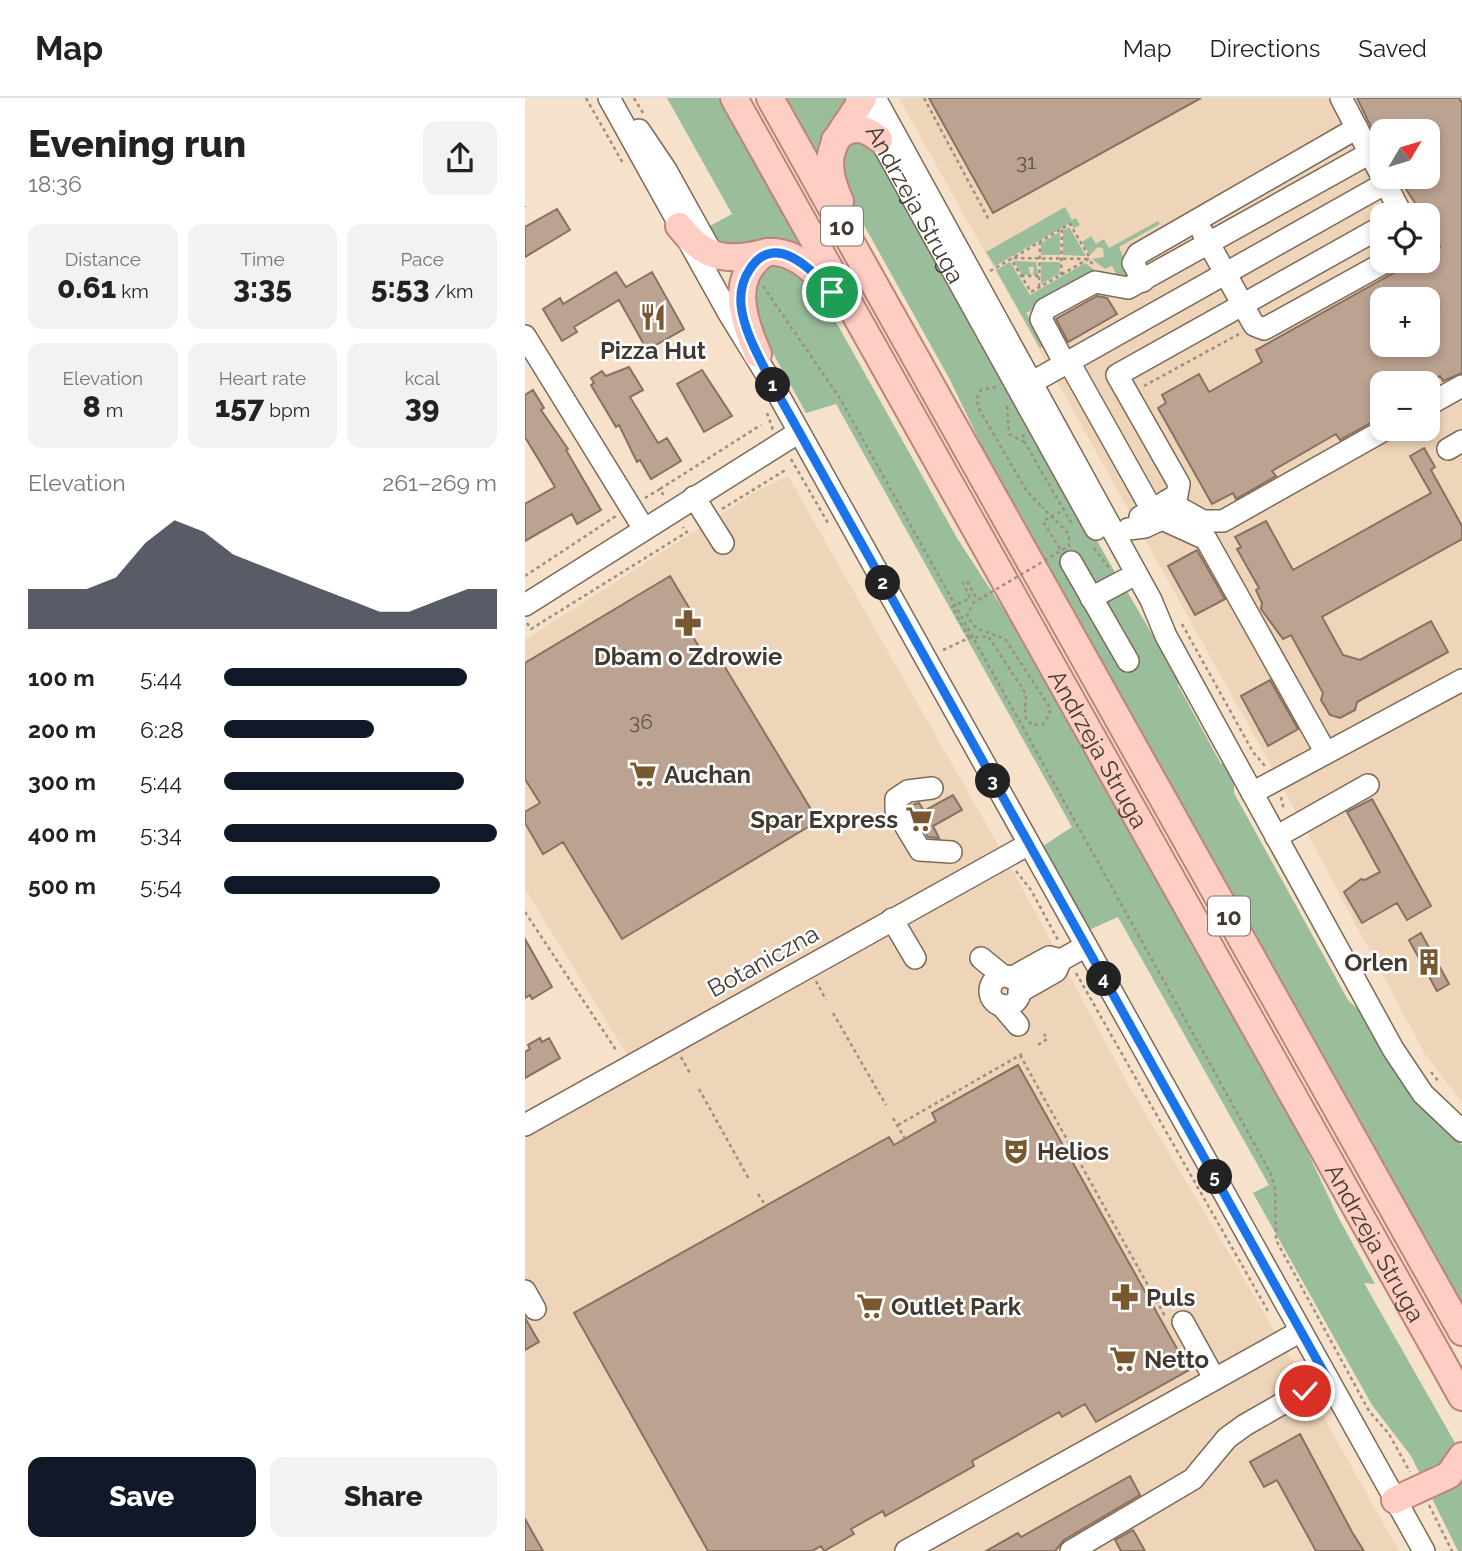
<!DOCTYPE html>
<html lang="en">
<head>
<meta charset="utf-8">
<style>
  body { margin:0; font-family:Raleway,sans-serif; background:#f2f2f2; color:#222; height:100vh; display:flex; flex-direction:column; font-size:26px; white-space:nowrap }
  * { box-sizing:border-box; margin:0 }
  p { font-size:23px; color:#767676 }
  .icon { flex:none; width:38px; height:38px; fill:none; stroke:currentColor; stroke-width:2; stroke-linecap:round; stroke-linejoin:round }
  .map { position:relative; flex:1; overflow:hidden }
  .details { display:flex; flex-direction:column; background:#fff; width:525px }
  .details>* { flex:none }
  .needle { width:46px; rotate:52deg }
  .fabs { position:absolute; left:845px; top:21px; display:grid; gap:14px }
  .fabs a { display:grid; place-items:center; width:70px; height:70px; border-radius:14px; background:#fff; box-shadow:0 4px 10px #0003; font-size:35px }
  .pin { position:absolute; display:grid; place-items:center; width:60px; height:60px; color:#fff; margin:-30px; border:4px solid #fff; border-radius:50%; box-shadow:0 2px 7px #0007 }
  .km { position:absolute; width:35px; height:35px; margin:-18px; border-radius:50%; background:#222; color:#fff; font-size:19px; line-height:35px; text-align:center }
  .round { display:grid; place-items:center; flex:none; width:74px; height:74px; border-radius:14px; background:#f2f2f2 }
  .summary { display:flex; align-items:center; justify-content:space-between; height:119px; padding:0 28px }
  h1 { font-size:38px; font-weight:800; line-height:52px }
  .stats { display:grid; grid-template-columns:repeat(3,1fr); gap:10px; height:119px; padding:7px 28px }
  .stats div { display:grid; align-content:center; border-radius:14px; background:#f2f2f2; text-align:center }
  .stats b { font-size:30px; font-weight:800 }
  .stats small { font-size:19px; font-weight:400 }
  .stats p { font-size:19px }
  .chart { height:196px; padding:14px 28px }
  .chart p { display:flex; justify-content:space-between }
  .chart svg { width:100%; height:126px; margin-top:7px; fill:#111827; opacity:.7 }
  .primary-button { display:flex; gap:14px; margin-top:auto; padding:14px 28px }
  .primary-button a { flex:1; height:80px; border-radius:14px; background:#111827; color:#fff; font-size:28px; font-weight:800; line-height:80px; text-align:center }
  .primary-button a+a { background:#f2f2f2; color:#222 }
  ul { padding:0 28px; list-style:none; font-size:23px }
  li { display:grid; grid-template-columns:112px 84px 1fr; align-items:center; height:52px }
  li i { height:18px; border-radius:9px; background:#111827 }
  header { display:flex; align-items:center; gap:42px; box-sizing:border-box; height:98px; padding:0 35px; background:#fff; border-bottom:2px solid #e0e0e0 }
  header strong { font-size:33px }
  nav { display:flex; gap:38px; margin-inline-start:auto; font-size:24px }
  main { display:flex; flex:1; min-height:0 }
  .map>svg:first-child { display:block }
  .built { fill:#eed5b9; fill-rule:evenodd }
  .green { fill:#9abd9c }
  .building { fill:#bba291; stroke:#887161; stroke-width:2; fill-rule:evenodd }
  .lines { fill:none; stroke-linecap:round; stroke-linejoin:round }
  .minor-casing { stroke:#7c6a56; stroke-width:24 }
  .major-casing { stroke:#bc8577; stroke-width:30 }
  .path { stroke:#9d8f7f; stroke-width:2.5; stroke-dasharray:3.5 3.5; stroke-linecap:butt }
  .minor { stroke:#fff; stroke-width:21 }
  .major { stroke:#fecec4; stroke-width:26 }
  .path-bridge { stroke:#9d8f7f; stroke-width:2.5; stroke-dasharray:3.5 3.5; stroke-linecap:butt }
  .route-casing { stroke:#fff; stroke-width:14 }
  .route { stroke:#1a73e8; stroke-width:9 }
  .labels { text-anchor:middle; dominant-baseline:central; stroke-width:5; stroke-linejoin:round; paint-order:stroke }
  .number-label { font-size:21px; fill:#605449 }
  .shield { fill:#fff; stroke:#7b756f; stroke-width:2 }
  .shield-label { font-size:23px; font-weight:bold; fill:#423a31 }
  .street-label { font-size:24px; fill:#423a31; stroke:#fff }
  .poi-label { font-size:24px; font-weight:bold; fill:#423a31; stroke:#fff; text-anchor:start }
</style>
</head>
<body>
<header>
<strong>Map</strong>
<nav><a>Map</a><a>Directions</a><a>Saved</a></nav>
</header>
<main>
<section class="details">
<div class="summary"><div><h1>Evening run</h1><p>18:36</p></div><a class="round"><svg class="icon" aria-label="share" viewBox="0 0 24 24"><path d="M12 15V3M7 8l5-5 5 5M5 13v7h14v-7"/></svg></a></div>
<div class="stats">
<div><p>Distance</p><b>0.61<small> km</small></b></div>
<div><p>Time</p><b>3:35</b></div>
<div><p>Pace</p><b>5:53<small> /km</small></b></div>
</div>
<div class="stats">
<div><p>Elevation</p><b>8<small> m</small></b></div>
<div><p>Heart rate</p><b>157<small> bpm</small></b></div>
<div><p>kcal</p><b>39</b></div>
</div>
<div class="chart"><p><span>Elevation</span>261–269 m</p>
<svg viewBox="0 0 160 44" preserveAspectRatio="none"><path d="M0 44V30L10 30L20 30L30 26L40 14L50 6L60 10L70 18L80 22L90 26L100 30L110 34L120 38L130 38L140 34L150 30L160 30V44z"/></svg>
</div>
<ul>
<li><b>100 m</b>5:44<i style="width:89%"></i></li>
<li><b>200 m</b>6:28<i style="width:55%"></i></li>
<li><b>300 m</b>5:44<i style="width:88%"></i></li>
<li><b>400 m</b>5:34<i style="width:100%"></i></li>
<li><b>500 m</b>5:54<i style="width:79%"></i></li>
</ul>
<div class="primary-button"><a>Save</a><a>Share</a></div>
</section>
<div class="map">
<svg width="937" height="1453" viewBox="0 0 937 1453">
  <rect width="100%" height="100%" fill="#f6e1cb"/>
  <path class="built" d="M 374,0 L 937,0 L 937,1004 L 901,958 L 749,673 ZM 858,33 L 903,33 L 903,79 L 858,79 ZM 858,117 L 903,117 L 903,163 L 858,163 ZM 858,201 L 903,201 L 903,247 L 858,247 ZM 858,285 L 903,285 L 903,331 L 858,331 Z
    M 263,378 L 489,775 L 604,988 L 753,1238 L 874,1453 L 0,1453 L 0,1040 L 114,976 L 0,791 L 0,542 L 234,392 Z"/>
  <path class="green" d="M 142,0 L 195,0 L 281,154 L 199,153 L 181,130 L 207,116 Z
    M 259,0 L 327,0 L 295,64 Z
    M 321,44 L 346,44 L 592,478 L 578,502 L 600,490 L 656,585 L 653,587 L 696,666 L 699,664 L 709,681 L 709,695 L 823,902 L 841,919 L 886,995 L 937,1047 L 937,1210 L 480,396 L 424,280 L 320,93 L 315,51 Z
    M 540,109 L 547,122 L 551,120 L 555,127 L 549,130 L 545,125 L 470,168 L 461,154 Z
    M 633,123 L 635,126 L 594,149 L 606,179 L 594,181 L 587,168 L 580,171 L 567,161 L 579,159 L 578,150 L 573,149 L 565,157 L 557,144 L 566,138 L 571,146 L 579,141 L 584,150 Z
    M 544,129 L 561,158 L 538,157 L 538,133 Z
    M 535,134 L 535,157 L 516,157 L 516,145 Z
    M 260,163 L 297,199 L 432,440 L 495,537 L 769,1025 L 813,1119 L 850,1186 L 839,1185 L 937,1357 L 937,1453 L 933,1453 L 886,1358 L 847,1307 L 728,1095 L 744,1087 L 593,819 L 564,832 L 518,748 L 547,729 L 311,306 L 281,315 L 227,217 L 234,170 Z
    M 489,163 L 511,164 L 513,177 L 508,177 L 509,169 L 503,169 L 506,177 L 497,177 Z
    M 485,164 L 505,197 L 560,165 L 574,175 L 501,215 L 514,238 L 524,245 L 515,250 L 471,172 Z
    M 516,164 L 535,164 L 534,176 L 516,186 Z"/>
  <path class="building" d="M 404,0 L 676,0 L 468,115 Z
    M 832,0 L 934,0 L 937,5 L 937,275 L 918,283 L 915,278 L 903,285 L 858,285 L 858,311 L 851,314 L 854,320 L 815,342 L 811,336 L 747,373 L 751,378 L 711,401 L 708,395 L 687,406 L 633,310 L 641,305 L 637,297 L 674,276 L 684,294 L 737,264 L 731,252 L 890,163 L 903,163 L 903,155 L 915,149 L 903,127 L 903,117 L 898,117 L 873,79 L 903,79 L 903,33 L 848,33 ZM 858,201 L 903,201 L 903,247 L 858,247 Z
    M 32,111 L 45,132 L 0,159 L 0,129 Z
    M 91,174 L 101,189 L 127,174 L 159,231 L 122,252 L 94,202 L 49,229 L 52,234 L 37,243 L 18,211 L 35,200 L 38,206 Z
    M 572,198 L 582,200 L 592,216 L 543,244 L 531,221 Z
    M 104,269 L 118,292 L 105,299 L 133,345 L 142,340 L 156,363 L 126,381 L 115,362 L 112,364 L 94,327 L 91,329 L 66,287 L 69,285 L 66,280 L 77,273 L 81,278 Z
    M 177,272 L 207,318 L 179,334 L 152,286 Z
    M 8,292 L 19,310 L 16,312 L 43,351 L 41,352 L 76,412 L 52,426 L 47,416 L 0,443 L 0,406 L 30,389 L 0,339 L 0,297 Z
    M 899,350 L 910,369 L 906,372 L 937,428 L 937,441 L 797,519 L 818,557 L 835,562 L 906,523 L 923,554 L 832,604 L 830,612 L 815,620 L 805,617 L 796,602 L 798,595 L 766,537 L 758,541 L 736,511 L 737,505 L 731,492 L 734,490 L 712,451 L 716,449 L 710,439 L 741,423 L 768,472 L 906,395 L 885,358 Z
    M 672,452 L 700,501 L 670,517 L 643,468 Z
    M 145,478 L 175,528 L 165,534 L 179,557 L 189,551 L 293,723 L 97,841 L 38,744 L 18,756 L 0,725 L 0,714 L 15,705 L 0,681 L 0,565 Z
    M 745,582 L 773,631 L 743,648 L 716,598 Z
    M 428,697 L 437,712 L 408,728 L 414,740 L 403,739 L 384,708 L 394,705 L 399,713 Z
    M 847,701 L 906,808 L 882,822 L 872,805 L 837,825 L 819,794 L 836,781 L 840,782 L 855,774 L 822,714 Z
    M 896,835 L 924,886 L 912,893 L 884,842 Z
    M 0,841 L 27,889 L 7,901 L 5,897 L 0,900 Z
    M 15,940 L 17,944 L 24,940 L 35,960 L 0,980 L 0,954 L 5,951 L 3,947 Z
    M 493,967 L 664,1272 L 571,1324 L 560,1306 L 537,1319 L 534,1314 L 447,1363 L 449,1368 L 360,1418 L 358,1413 L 326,1431 L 329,1436 L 299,1453 L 296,1448 L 287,1453 L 183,1453 L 49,1215 L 364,1039 L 369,1047 L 411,1023 L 407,1015 Z
    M 0,1220 L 14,1244 L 0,1252 Z
    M 775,1336 L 827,1434 L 839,1453 L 791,1453 L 752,1382 L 739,1389 L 725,1364 Z
    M 605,1378 L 615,1397 L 539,1442 L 530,1453 L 461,1453 L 493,1435 L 496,1439 Z
    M 0,1421 L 18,1453 L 0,1453 Z
    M 608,1432 L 620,1453 L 596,1453 L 590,1442 Z"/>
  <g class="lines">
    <defs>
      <g id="minor">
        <path d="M 84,0 L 203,214 L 248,287 L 899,1453"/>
        <path id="s1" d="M 332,0 L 571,431"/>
        <path d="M 350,0 L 626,502 L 641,538 L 868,951 L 898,996 L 937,1033"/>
        <path d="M 816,0 L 877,117"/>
        <path d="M 114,32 L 141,72 L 187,155"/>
        <path d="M 678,135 L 729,227 L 739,231 L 862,163"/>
        <path d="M 618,183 L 608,165 L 613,156 L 832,30"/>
        <path d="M 0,238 L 119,431"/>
        <path d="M 544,264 L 627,412 L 615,419"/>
        <path d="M 540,266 L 516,221 L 520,211 L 570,184 L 603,190 L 845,55"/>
        <path d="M 497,290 L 861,85"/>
        <path d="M 903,307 L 937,288"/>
        <path d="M 923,351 L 937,343"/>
        <path d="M 169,399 L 198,445"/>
        <path d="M 642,403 L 678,423 L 698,423 L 861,331"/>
        <path d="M 627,412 L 652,397 L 654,386 L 592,277 L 858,128"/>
        <path d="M 603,431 L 620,429 L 637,421 L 681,441 L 801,655"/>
        <path d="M 546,464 L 603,563"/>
        <path d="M 566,500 L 600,482"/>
        <path d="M 0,507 L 274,334"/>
        <path d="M 407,690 L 383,693 L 371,701 L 371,712 L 395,752 L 426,754"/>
        <path d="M 727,695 L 937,582"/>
        <path d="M 751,739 L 843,687"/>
        <path d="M 367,821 L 390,860"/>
        <path d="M 456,860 L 478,878"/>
        <circle cx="480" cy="893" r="15"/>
        <path d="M 486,880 L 524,859 L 536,862"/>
        <path d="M 494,894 L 531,873 L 536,862 L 561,848"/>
        <path d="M 476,907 L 493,927"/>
        <path d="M 0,1027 L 504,746"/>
        <path d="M 0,1193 L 10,1211"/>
        <path d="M 658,1224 L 689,1280"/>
        <path d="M 381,1453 L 776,1233"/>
        <path d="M 546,1453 L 668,1381 L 702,1340 L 720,1327 L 802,1280"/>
      </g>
      <g id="major">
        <path id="s2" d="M 209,0 L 937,1299"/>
        <path d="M 245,0 L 937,1234"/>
        <path d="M 310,42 C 324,27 339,28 354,41"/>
        <path d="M 315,103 C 291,52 315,40 338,0"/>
        <path d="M 154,128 C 174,153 190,163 223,158 C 232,157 241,153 250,154 C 274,156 292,176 306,193"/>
        <path d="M 233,256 C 218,222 203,178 242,154"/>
        <path d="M 870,1402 L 924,1377 L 937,1358"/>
      </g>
    </defs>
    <use href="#minor" class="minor-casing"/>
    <use href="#major" class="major-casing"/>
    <path class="path" d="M 61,0 L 99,67
      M 109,0 L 118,15
      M 399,0 L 464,122
      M 0,108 L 0,109
      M 903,135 L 906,141 L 903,150
      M 489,160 L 562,161 L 568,166
      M 465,173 L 486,161 L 506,194 L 565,160 L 545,126 L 486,161
      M 536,177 L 537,131
      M 496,178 L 514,178
      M 238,188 L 316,302 L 745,1074 L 750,1090 L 751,1142 L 844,1313 L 864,1336 L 885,1374
      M 514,189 L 515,144
      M 619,288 L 714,236
      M 471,289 L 456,292 L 452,300 L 453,309 L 501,392 L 517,409
      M 482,308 L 484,336 L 499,344
      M 242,315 L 248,332
      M 498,336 L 500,345 L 548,428
      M 266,361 L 303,425
      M 135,391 L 236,327
      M 120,400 L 135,391 L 139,398
      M 197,411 L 262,371
      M 569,450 L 584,470
      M 535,451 L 518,423 L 537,413
      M 0,478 L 91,418
      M 2,525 L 6,531 L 162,434 L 158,429
      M 657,526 L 728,654 L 740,668
      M 444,540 L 427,509 L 445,500 L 438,485 L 442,483 L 452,502
      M 418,552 L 444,540 L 463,538 L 501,596 L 500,611
      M 756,699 L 759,712
      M 491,773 L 506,792 L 533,842
      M 0,814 L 91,952
      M 551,875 L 743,1213
      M 291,883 L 301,902
      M 308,915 L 361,1007
      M 513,947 L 522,941 L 519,936
      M 495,957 L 640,1218
      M 156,959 L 166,977
      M 906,974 L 915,985
      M 174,991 L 225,1083
      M 368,1020 L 380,1041
      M 373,1027 L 497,956
      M 233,1096 L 241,1108
      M 625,1201 L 640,1193
      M 904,1407 L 927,1453"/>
    <use href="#minor" class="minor"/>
    <use href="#major" class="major"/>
    <path class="path-bridge" d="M 500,611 L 501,621 L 508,627 L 518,626 L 525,616 L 524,608 L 480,541 L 451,530 L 442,518 L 448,505 L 544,448 L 544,436 L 517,409"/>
  </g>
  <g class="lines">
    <defs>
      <path id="route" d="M 307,194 C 287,171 249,133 225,171 C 218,181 215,194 216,207 C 219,235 236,262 248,287 L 802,1280 L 780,1293"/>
    </defs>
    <use href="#route" class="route-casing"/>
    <use href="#route" class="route"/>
  </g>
  <defs>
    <symbol id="restaurant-bare" viewBox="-9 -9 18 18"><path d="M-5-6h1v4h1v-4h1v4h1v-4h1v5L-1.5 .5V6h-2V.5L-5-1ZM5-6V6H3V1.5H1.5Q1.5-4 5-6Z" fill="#79572f" stroke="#fff" stroke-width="2.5" paint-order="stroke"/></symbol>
    <symbol id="pharmacy-bare" viewBox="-9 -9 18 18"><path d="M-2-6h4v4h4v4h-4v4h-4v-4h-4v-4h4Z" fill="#79572f" stroke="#fff" stroke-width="2.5" paint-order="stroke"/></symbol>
    <symbol id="supermarket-bare" viewBox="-9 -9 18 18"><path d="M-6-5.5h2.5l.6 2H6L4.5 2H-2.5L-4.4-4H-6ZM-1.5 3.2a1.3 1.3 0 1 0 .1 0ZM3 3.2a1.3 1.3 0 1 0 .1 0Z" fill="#79572f" stroke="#fff" stroke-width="2.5" paint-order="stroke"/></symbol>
    <symbol id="building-bare" viewBox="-9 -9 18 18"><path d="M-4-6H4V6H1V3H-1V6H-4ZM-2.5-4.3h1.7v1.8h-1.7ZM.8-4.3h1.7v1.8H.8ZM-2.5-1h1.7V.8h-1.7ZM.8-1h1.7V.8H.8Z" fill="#79572f" stroke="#fff" stroke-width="2.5" paint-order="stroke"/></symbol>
    <symbol id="theatre-bare" viewBox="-9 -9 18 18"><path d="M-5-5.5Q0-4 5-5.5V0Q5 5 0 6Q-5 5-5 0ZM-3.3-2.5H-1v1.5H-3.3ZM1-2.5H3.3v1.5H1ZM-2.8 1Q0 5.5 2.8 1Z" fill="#79572f" stroke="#fff" stroke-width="2.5" paint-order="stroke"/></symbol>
  </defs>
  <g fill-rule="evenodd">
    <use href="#restaurant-bare" x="109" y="200" width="38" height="38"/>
    <use href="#pharmacy-bare" x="144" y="506" width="38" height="38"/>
    <use href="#supermarket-bare" x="99" y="657" width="38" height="38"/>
    <use href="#supermarket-bare" x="375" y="702" width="38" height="38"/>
    <use href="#building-bare" x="885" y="845" width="38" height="38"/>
    <use href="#theatre-bare" x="472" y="1034" width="38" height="38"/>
    <use href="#pharmacy-bare" x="581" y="1180" width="38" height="38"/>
    <use href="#supermarket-bare" x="326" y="1189" width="38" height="38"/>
    <use href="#supermarket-bare" x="579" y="1242" width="38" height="38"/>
  </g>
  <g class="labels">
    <g class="number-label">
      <text x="501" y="63">31</text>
      <text x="116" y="623">36</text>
    </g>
    <g class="shield">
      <rect x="296" y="108.5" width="42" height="39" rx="5"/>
      <rect x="683" y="798.5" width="42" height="39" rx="5"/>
    </g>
    <g class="shield-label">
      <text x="317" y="128">10</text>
      <text x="704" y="818">10</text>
    </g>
    <g class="street-label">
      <text stroke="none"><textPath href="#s1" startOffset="121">Andrzeja Struga</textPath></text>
      <text stroke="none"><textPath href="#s2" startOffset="746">Andrzeja Struga</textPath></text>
      <text transform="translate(238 863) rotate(-29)">Botaniczna</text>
      <text stroke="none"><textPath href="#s2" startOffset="1312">Andrzeja Struga</textPath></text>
    </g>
    <g class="poi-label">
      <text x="128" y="252" text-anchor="middle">Pizza Hut</text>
      <text x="163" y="558" text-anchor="middle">Dbam o Zdrowie</text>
      <text x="139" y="676">Auchan</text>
      <text x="373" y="721" text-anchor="end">Spar Express</text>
      <text x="883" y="864" text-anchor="end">Orlen</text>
      <text x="512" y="1053">Helios</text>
      <text x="621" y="1199">Puls</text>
      <text x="366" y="1208">Outlet Park</text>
      <text x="619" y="1261">Netto</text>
    </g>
  </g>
</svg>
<div class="fabs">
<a><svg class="needle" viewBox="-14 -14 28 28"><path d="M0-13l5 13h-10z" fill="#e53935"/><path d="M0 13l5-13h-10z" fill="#767676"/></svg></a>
<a><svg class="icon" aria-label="locate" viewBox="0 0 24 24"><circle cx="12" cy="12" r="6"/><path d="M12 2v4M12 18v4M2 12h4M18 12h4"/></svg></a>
<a>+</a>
<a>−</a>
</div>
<div class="pin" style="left:307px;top:194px;background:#1e9e55"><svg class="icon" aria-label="arrive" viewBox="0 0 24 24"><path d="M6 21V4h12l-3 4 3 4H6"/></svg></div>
<div class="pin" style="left:780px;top:1293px;background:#d93025"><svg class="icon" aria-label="check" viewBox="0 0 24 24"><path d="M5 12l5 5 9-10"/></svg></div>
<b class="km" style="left:248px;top:287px">1</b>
<b class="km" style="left:358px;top:485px">2</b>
<b class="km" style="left:468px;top:683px">3</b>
<b class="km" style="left:579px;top:881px">4</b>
<b class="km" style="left:690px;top:1079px">5</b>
</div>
</main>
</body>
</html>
